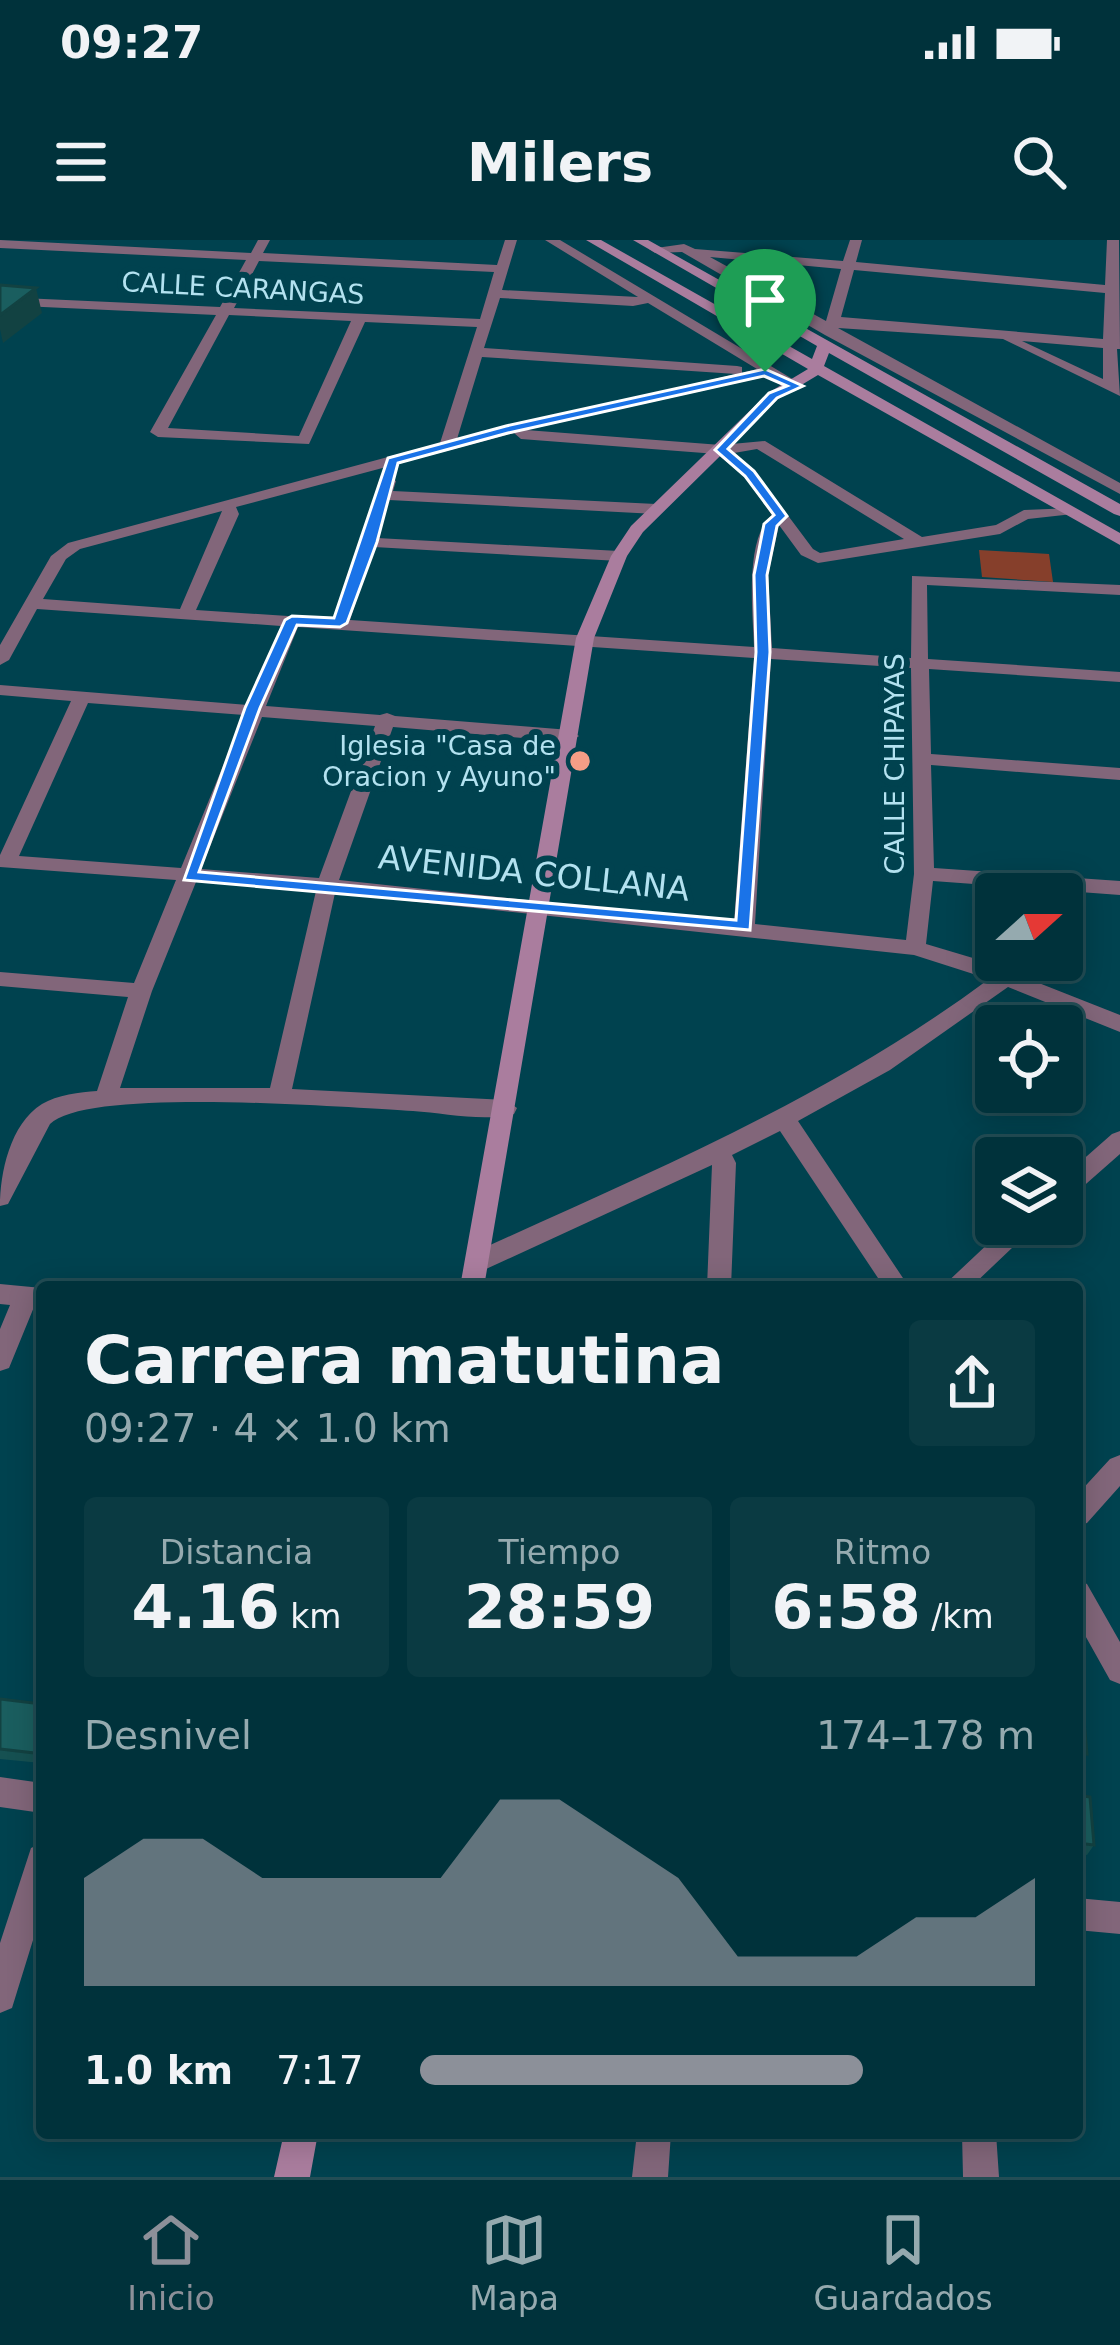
<!DOCTYPE html>
<html lang="es">
<head>
<meta charset="utf-8">
<style>
  body { margin:0; font-family:"DejaVu Sans",sans-serif; background:#0a3a42; color:#f1f3f6; height:100vh; display:flex; flex-direction:column; font-size:45px; white-space:nowrap }
  * { box-sizing:border-box; margin:0 }
  p { font-size:39px; color:#95aaaf }
  .icon { flex:none; width:66px; height:66px; fill:none; stroke:currentColor; stroke-width:2; stroke-linecap:round; stroke-linejoin:round }
  .map { position:relative; flex:1; overflow:hidden }
  .side { position:absolute; left:36px; top:1041px; width:1047px; height:858px; display:flex; flex-direction:column; background:#00323b; border-radius:12px; box-shadow:0 6px 30px #0003,0 0 0 3px #224d55 }
  .side>* { flex:none }
  .needle { width:78px; rotate:69deg }
  .controls { position:absolute; left:975px; top:633px; display:grid; gap:24px }
  .controls a { display:grid; place-items:center; width:108px; height:108px; border-radius:12px; background:#00323b; box-shadow:0 6px 30px #0003,0 0 0 3px #224d55; font-size:60px }
  .pin { position:absolute; display:grid; place-items:center; width:102px; height:102px; color:#fff; margin:-123px -51px; border-radius:50% 50% 50% 0; rotate:-45deg; box-shadow:0 0 12px #0007 }
  .pin .icon { rotate:45deg }
  .round { display:grid; place-items:center; flex:none; width:126px; height:126px; border-radius:12px; background:#0a3a42 }
  .head { display:flex; align-items:center; justify-content:space-between; height:204px; padding:0 48px }
  h1 { font-size:66px; font-weight:600; line-height:90px }
  .metrics { display:grid; grid-template-columns:repeat(3,1fr); gap:18px; height:204px; padding:12px 48px }
  .metrics div { display:grid; align-content:center; border-radius:12px; background:#0a3a42; text-align:center }
  .metrics b { font-size:60px; font-weight:600 }
  .metrics small { font-size:33px; font-weight:400 }
  .metrics p { font-size:33px }
  .chart { height:336px; padding:24px 48px }
  .chart p { display:flex; justify-content:space-between }
  .chart svg { width:100%; height:216px; margin-top:12px; fill:#8c9099; opacity:.7 }
  ul { padding:0 48px; list-style:none; font-size:39px }
  li { display:grid; grid-template-columns:192px 144px 1fr; align-items:center; height:90px }
  li i { height:30px; border-radius:15px; background:#8c9099 }
  .status { display:flex; justify-content:space-between; align-items:center; height:84px; padding:0 60px; background:#00323b; direction:ltr }
  .status svg { height:33px; fill:currentColor }
  header { display:flex; justify-content:space-between; align-items:center; height:156px; padding:0 48px; background:#00323b; font-size:54px; font-weight:600 }
  .menu { display:flex; justify-content:space-around; align-items:center; height:168px; border-top:3px solid #224d55; background:#00323b; font-size:33px; color:#95aaaf }
  .menu a { display:grid; justify-items:center; gap:6px }
  .menu .current { color:#8c9099 }
  .map>svg:first-child { display:block }
  .green { fill:#863f2b }
  .lines { fill:none; stroke-linecap:round; stroke-linejoin:round }
  .street { fill:#82667a; fill-rule:evenodd }
  .secondary { fill:#aa7d9e; fill-rule:evenodd }
  .wall { fill:#165152 }
  .shaded-wall { fill:#124242 }
  .building { fill:#1a5e5f; stroke:#124242; stroke-width:3 }
  .route { fill:#1a73e8; stroke:#fff; stroke-width:3; fill-rule:evenodd }
  .poi-dot { fill:#f49e86; stroke:#00424f; stroke-width:4.5 }
  .labels { text-anchor:middle; dominant-baseline:central; stroke-width:12; stroke-linejoin:round; paint-order:stroke }
  .far-street-label { font-size:27px; fill:#b3e2f0; stroke:#00424f }
  .far-poi-label { font-size:27px; fill:#b3e2f0; stroke:#00424f; text-anchor:end }
  .street-label { font-size:33px; fill:#b3e2f0; stroke:#00424f }
</style>
</head>
<body>
<div class="status"><b>09:27</b><svg viewBox="0 0 49 12"><path d="M0 12V9h3v3zM5 12V6h3v6zM10 12V3h3v9zM15 12V0h3v12zM26 1h20v11H26zM47 4h2v5h-2z"/></svg></div>
<header><svg class="icon" aria-label="menu" viewBox="0 0 24 24"><path d="M4 6h16M4 12h16M4 18h16"/></svg>Milers<svg class="icon" aria-label="search" viewBox="0 0 24 24"><circle cx="10" cy="10" r="6"/><path d="M15 15l6 6"/></svg></header>
<div class="map">
<svg width="1120" height="1937" viewBox="0 0 1120 1937">
  <rect width="100%" height="100%" fill="#00424f"/>
  <path class="green" d="M 979,310 L 1049,314 L 1053,342 L 982,337 Z"/>
  <g class="lines">
    <path class="street" d="M 0,0 L 251,13 L 258,0 L 270,0 L 263,13 L 497,25 L 505,0 L 517,0 L 502,50 L 638,57 L 545,0 L 560,0 L 804,146 L 797,150 L 764,137 L 526,190 L 721,205 L 765,201 L 922,297 L 996,285 L 1024,270 L 1073,268 L 1073,274 L 1028,279 L 1000,294 L 818,323 L 801,315 L 779,285 L 768,335 L 772,408 L 911,418 L 912,336 L 1120,345 L 1120,355 L 927,345 L 928,419 L 1120,432 L 1120,442 L 929,429 L 931,514 L 1120,528 L 1120,540 L 931,525 L 934,628 L 1120,641 L 1120,655 L 933,641 L 926,704 L 983,721 L 1120,775 L 1120,792 L 1008,747 L 890,830 L 798,881 L 909,1047 L 884,1047 L 780,891 L 732,915 L 736,923 L 731,1047 L 707,1047 L 712,925 L 486,1029 L 468,1029 L 465,1022 L 468,1015 C 649,933 829,858 989,739 L 914,715 L 335,653 L 292,849 L 506,860 L 517,868 L 514,874 C 484,882 444,873 413,871 C 350,868 88,846 50,884 L 8,964 L 0,966 C 0,933 10,884 42,864 C 57,855 80,852 97,851 L 128,757 L 0,746 L 0,732 L 134,743 L 176,640 L 0,627 L 0,615 L 71,461 L 0,455 L 0,445 L 248,465 L 281,386 L 37,369 L 9,420 L 0,425 L 0,405 L 51,316 L 68,303 L 440,203 L 477,87 L 365,82 L 309,204 L 158,197 L 150,192 L 216,75 L 0,65 L 0,57 L 220,67 L 246,20 L 0,8 ZM 259,21 L 494,32 L 480,79 L 234,68 ZM 500,58 L 633,66 L 648,63 L 757,129 L 742,133 L 742,127 L 737,126 L 484,108 ZM 229,75 L 351,81 L 299,196 L 168,188 ZM 482,117 L 736,134 L 457,199 ZM 514,193 L 521,199 L 717,214 L 744,236 L 772,275 C 744,299 753,373 754,407 L 350,380 L 374,307 L 619,321 L 627,316 L 619,311 L 377,298 L 389,260 L 656,274 L 664,269 L 656,264 L 393,251 L 396,241 L 388,236 L 380,241 L 333,379 L 196,370 L 239,274 L 236,267 ZM 757,209 L 904,299 L 820,313 L 813,309 L 754,230 L 734,213 ZM 222,271 L 180,369 L 43,359 L 66,319 L 80,309 ZM 298,387 L 754,418 L 734,682 L 339,640 L 393,487 L 570,502 L 579,496 L 570,490 L 395,476 L 387,473 L 380,475 L 266,466 ZM 771,419 L 911,428 L 914,634 L 906,700 L 755,684 ZM 88,463 L 244,475 L 181,628 L 19,616 ZM 262,477 L 375,486 L 319,638 L 201,629 ZM 196,642 L 316,651 L 270,848 L 120,848 L 152,751 Z
      M 850,0 L 862,0 L 856,22 L 1105,45 L 1107,0 L 1119,0 L 1120,109 L 1117,109 L 1120,156 L 1003,99 L 838,88 L 1120,243 L 1120,254 L 825,95 L 682,12 L 655,13 L 649,9 L 684,4 L 695,9 L 843,21 ZM 710,17 L 841,29 L 826,81 ZM 854,30 L 1105,53 L 1103,99 L 841,77 ZM 1022,101 L 1103,108 L 1103,139 Z
      M 1120,891 L 1120,914 L 1070,958 L 1062,961 L 1062,938 L 1112,894 Z
      M 1009,984 L 1037,984 L 971,1047 L 942,1047 Z
      M 0,1044 L 42,1048 L 42,1066 L 34,1067 L 9,1128 L 0,1131 L 0,1089 L 10,1065 L 0,1064 Z
      M 1120,1215 L 1120,1246 L 1087,1283 L 1077,1286 L 1077,1255 L 1110,1219 Z
      M 1077,1340 L 1087,1344 L 1120,1402 L 1120,1444 L 1110,1440 L 1077,1381 Z
      M 0,1537 L 42,1543 L 42,1573 L 0,1567 Z
      M 42,1603 L 42,1671 L 12,1768 L 0,1773 L 0,1703 L 31,1608 Z
      M 1077,1658 L 1120,1662 L 1120,1694 L 1077,1690 Z
      M 637,1893 L 671,1893 L 668,1937 L 632,1937 Z
      M 962,1893 L 996,1893 L 999,1937 L 963,1937 Z"/>
    <path class="secondary" d="M 586,0 L 601,0 L 812,119 L 817,106 L 633,0 L 648,0 L 1120,264 L 1120,276 L 1114,274 L 829,113 L 824,126 L 1120,293 L 1120,305 L 818,135 L 778,159 L 643,292 L 627,316 L 594,398 L 484,1047 L 460,1047 L 576,398 L 611,316 L 631,286 L 768,153 L 808,129 Z
      M 284,1893 L 318,1893 L 310,1937 L 274,1937 Z"/>
  </g>
  <path class="wall" d="M 0,1459 L 42,1464 L 41,1523 L 0,1519 Z
    M 1077,1468 L 1087,1514 L 1080,1525 L 1077,1524 Z
    M 1077,1555 L 1094,1605 L 1087,1615 L 1077,1613 Z"/>
  <path class="shaded-wall" d="M 36,48 L 42,73 L 3,103 L 0,89 L 0,75 Z
    M 42,1489 L 41,1523 L 35,1513 Z"/>
  <path class="building" d="M 0,45 L 36,48 L 0,75 Z
    M 0,1459 L 42,1464 L 42,1489 L 35,1513 L 0,1509 Z
    M 1077,1468 L 1083,1469 L 1087,1514 L 1077,1513 Z
    M 1077,1555 L 1090,1557 L 1094,1605 L 1077,1603 Z"/>
  <path class="route" d="M 765,129 L 803,146 L 777,158 L 728,209 L 754,231 L 787,276 L 777,286 L 767,335 L 770,412 L 750,690 L 184,640 L 245,468 L 285,380 L 292,376 L 334,378 L 388,218 L 506,186 ZM 764,136 L 787,146 L 769,153 L 715,210 L 745,236 L 774,275 L 764,284 L 754,335 L 756,412 L 736,680 L 199,632 L 260,468 L 297,385 L 340,387 L 347,383 L 377,302 L 398,223 L 508,193 Z"/>
  <circle class="poi-dot" cx="580" cy="521" r="12"/>
  <g class="labels">
    <g class="far-street-label">
      <text transform="translate(243 48) rotate(3)">CALLE CARANGAS</text>
      <text transform="translate(894 524) rotate(-90)">CALLE CHIPAYAS</text>
    </g>
    <g class="far-poi-label">
      <text x="556" y="505">Iglesia "Casa de<tspan x="556" dy="31">Oracion y Ayuno"</tspan></text>
    </g>
    <g class="street-label">
      <text transform="translate(534 633) rotate(6)">AVENIDA COLLANA</text>
    </g>
  </g>
</svg>
<div class="controls">
<a><svg class="needle" viewBox="-14 -14 28 28"><path d="M0-13l5 13h-10z" fill="#e53935"/><path d="M0 13l5-13h-10z" fill="#95aaaf"/></svg></a>
<a><svg class="icon" aria-label="locate" viewBox="0 0 24 24"><circle cx="12" cy="12" r="6"/><path d="M12 2v4M12 18v4M2 12h4M18 12h4"/></svg></a>
<a><svg class="icon" aria-label="layers" viewBox="0 0 24 24"><path d="M12 4l9 5-9 5-9-5zM3 14l9 5 9-5"/></svg></a>
</div>
<div class="pin" style="left:765px;top:132px;background:#1e9e55"><svg class="icon" aria-label="arrive" viewBox="0 0 24 24"><path d="M6 21V4h12l-3 4 3 4H6"/></svg></div>
<section class="side">
<div class="head"><div><h1>Carrera matutina</h1><p>09:27 · 4 × 1.0 km</p></div><a class="round"><svg class="icon" aria-label="share" viewBox="0 0 24 24"><path d="M12 15V3M7 8l5-5 5 5M5 13v7h14v-7"/></svg></a></div>
<div class="metrics">
<div><p>Distancia</p><b>4.16<small> km</small></b></div>
<div><p>Tiempo</p><b>28:59</b></div>
<div><p>Ritmo</p><b>6:58<small> /km</small></b></div>
</div>
<div class="chart"><p><span>Desnivel</span>174–178 m</p>
<svg viewBox="0 0 160 44" preserveAspectRatio="none"><path d="M0 44V22L10 14L20 14L30 22L40 22L50 22L60 22L70 6L80 6L90 14L100 22L110 38L120 38L130 38L140 30L150 30L160 22V44z"/></svg>
</div>
<ul>
<li><b>1.0 km</b>7:17<i style="width:72%"></i></li>
</ul>
</section>
</div>
<nav class="menu">
<a class="current"><svg class="icon" aria-label="home" viewBox="0 0 24 24"><path d="M3 11l9-7 9 7M6 9v11h12V9"/></svg>Inicio</a>
<a><svg class="icon" aria-label="map" viewBox="0 0 24 24"><path d="M3 6l6-2 6 2 6-2v14l-6 2-6-2-6 2zM9 4v14M15 6v14"/></svg>Mapa</a>
<a><svg class="icon" aria-label="saved" viewBox="0 0 24 24"><path d="M7 4h10v16l-5-4-5 4z"/></svg>Guardados</a>
</nav>
</body>
</html>
